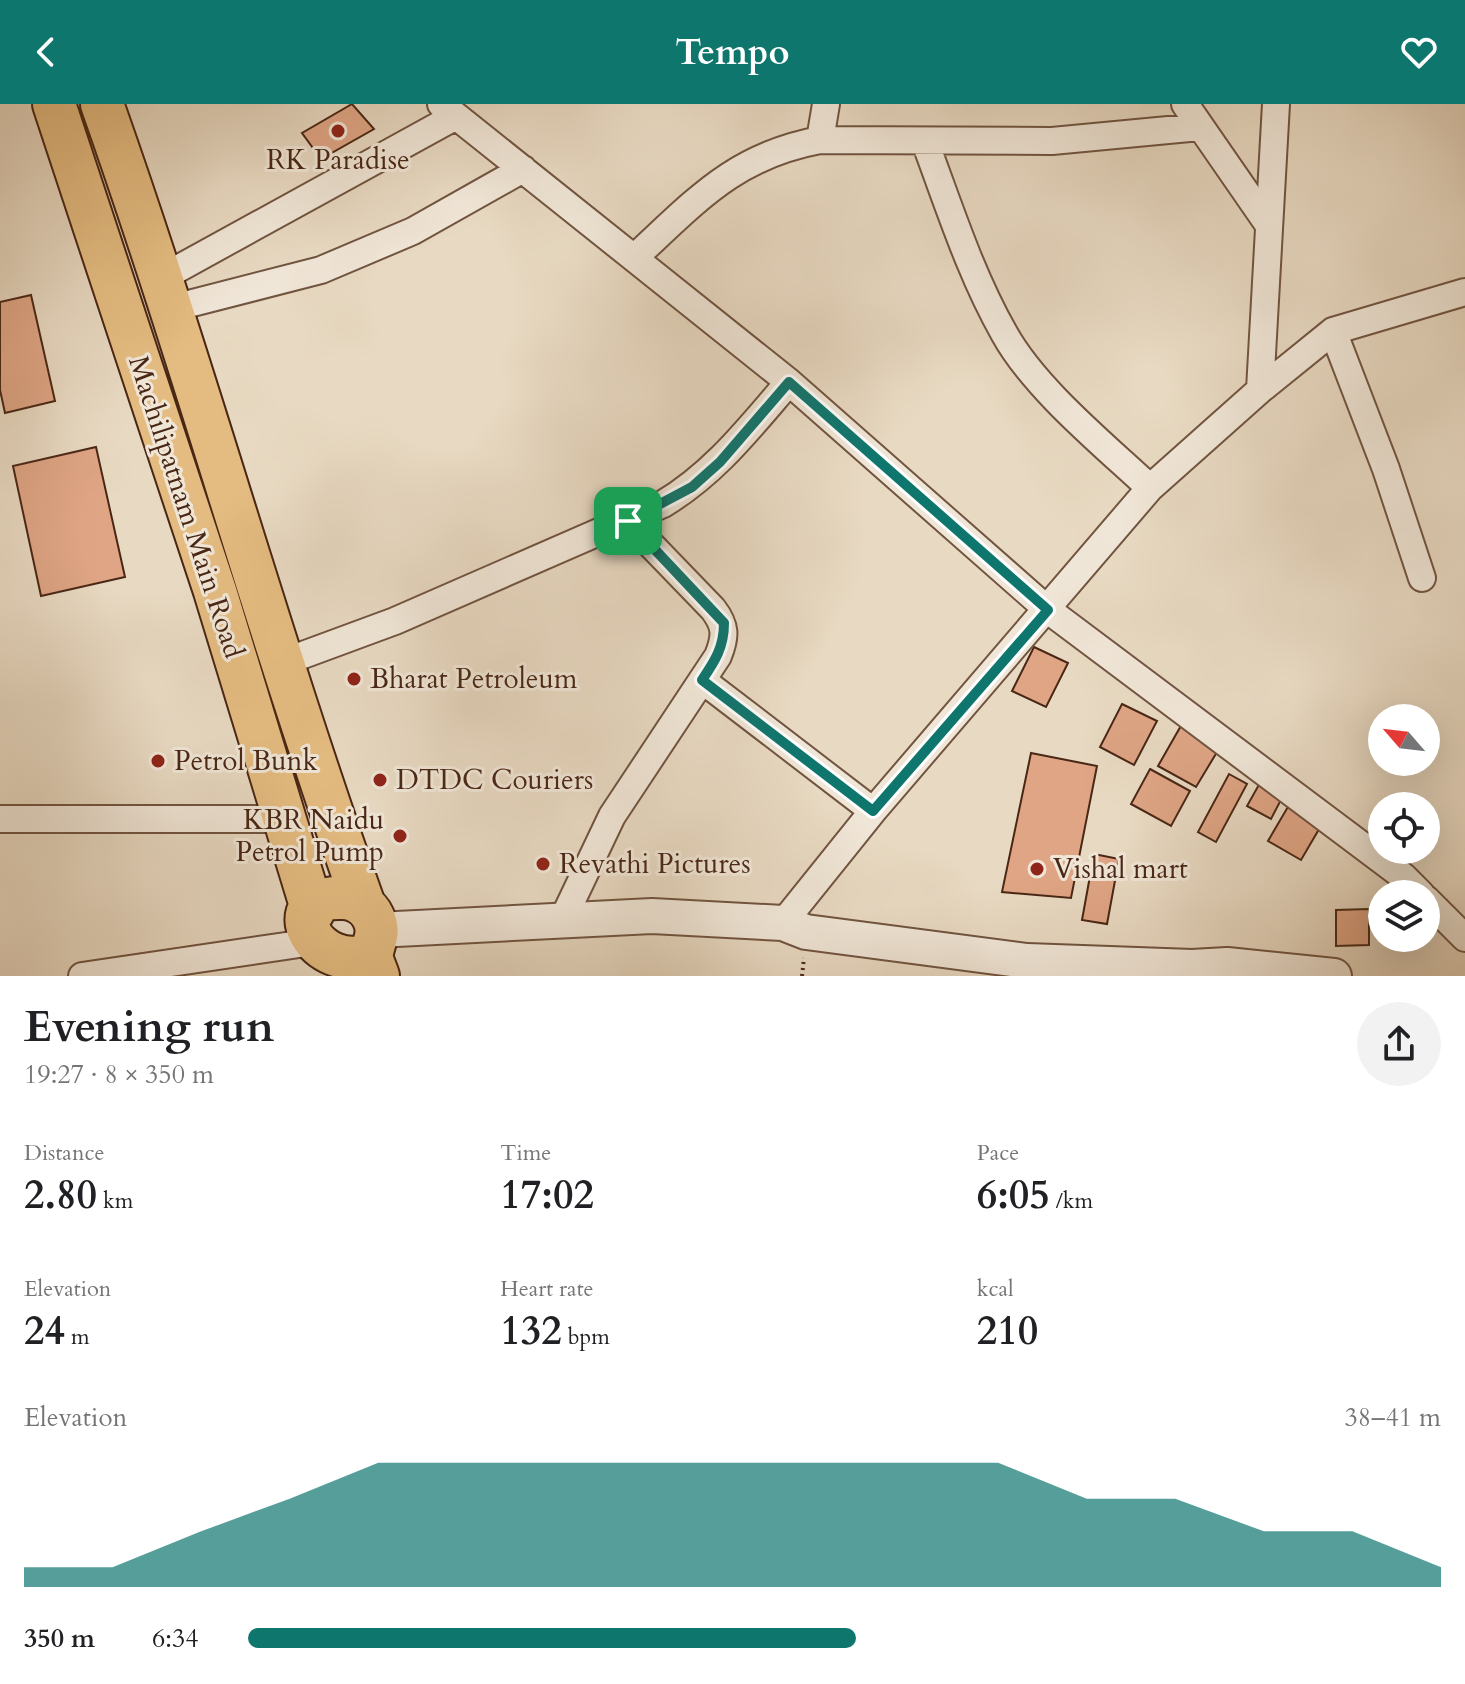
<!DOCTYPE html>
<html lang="en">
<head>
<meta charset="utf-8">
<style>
  body { margin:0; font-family:Cardo,serif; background:#f2f2f2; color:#202124; height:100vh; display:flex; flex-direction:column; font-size:30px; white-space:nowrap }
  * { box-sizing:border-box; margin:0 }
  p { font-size:26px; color:#757577 }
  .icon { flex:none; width:44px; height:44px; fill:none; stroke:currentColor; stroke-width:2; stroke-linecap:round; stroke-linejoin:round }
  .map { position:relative; height:872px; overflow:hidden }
  .drawer { display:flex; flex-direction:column; background:#fff; flex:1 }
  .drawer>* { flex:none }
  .needle { width:52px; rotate:298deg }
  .buttons { position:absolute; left:1368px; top:600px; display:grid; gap:16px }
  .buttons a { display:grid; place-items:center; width:72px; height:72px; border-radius:50%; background:#fff; box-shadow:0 8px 32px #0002; font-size:40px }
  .pin { position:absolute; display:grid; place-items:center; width:68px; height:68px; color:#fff; margin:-34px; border-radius:16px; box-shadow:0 4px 12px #0006 }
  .round { display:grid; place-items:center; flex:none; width:84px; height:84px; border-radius:42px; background:#f2f2f2 }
  .headline { display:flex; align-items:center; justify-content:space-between; height:136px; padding:0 24px }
  h1 { font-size:44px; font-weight:700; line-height:60px }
  .figures { display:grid; grid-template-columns:repeat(3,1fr); gap:12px; height:136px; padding:8px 24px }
  .figures div { display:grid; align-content:center }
  .figures b { font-size:40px; font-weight:700 }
  .figures small { font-size:22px; font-weight:400 }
  .figures p { font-size:22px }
  .chart { height:224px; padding:16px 24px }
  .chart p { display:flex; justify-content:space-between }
  .chart svg { width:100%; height:144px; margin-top:8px; fill:#0f766e; opacity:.7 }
  ul { padding:0 24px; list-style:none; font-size:26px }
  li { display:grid; grid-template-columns:128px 96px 1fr; align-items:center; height:60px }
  li i { height:20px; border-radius:10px; background:#0f766e }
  header { display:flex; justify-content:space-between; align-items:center; height:104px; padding:0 24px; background:#0f766e; color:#fff; font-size:36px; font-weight:700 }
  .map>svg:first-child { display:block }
  .building { fill:#dfa585; stroke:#492715; stroke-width:2 }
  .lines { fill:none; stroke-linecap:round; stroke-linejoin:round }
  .minor-casing { stroke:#715440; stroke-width:30 }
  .tertiary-casing { stroke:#715440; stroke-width:38 }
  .primary-casing { stroke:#492715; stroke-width:46 }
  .path { stroke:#492715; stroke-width:4; stroke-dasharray:2 4; stroke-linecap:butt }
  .minor { stroke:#f0e6d7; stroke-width:26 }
  .tertiary { stroke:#f0e6d7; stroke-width:34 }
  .primary { stroke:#e4bc81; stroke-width:42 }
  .route-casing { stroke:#fff; stroke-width:16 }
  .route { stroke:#0f766e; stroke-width:10 }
  .poi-dot { fill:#8f2418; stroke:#f0e6d7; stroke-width:3 }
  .labels { text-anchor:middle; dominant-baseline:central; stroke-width:6; stroke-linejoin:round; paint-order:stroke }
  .poi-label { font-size:28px; fill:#492715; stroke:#f0e6d7; text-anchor:start }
  .street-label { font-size:28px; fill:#492715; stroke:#f0e6d7 }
</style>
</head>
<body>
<header><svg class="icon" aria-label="back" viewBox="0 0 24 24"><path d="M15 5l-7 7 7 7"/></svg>Tempo<svg class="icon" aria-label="heart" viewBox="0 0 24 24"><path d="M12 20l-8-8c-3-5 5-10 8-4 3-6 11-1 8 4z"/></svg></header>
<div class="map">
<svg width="1465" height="872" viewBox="0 0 1465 872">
  <rect width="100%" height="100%" fill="#e8d9c2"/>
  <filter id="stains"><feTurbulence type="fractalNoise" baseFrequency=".0025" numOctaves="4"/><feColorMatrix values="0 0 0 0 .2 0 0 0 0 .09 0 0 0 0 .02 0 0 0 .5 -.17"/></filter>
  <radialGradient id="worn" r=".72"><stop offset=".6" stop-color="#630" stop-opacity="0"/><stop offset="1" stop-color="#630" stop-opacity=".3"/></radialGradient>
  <path class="building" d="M 352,0 L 374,25 L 321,55 L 302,29 Z
    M 31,191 L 55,297 L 5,309 L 0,286 L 0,198 Z
    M 96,343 L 125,473 L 41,492 L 13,362 Z
    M 1034,543 L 1068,559 L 1046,603 L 1012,587 Z
    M 1122,600 L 1157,617 L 1134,661 L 1100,643 Z
    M 1182,620 L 1220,643 L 1196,683 L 1158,662 Z
    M 1031,649 L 1097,662 L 1071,794 L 1002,788 Z
    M 1150,665 L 1190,687 L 1171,722 L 1131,700 Z
    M 1229,670 L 1247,680 L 1216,738 L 1198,728 Z
    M 1261,677 L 1284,690 L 1271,715 L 1247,702 Z
    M 1289,701 L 1322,720 L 1301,756 L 1268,737 Z
    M 1094,750 L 1119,755 L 1107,820 L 1082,816 Z
    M 1369,805 L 1369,841 L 1336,842 L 1336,806 Z"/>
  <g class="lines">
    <defs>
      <path id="minor" d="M 441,0 L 789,278 L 1048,506 L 1404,773 L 1421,790
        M 1185,0 L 1268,120
        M 820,36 L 826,0
        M 925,38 C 949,102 970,169 1004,229 C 1034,284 1104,341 1150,384
        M 634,154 C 696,97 734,52 820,36 L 1052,37 L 1200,23
        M 163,173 L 456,12
        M 173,204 L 321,166 L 413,127 L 523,65
        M 1333,227 L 1386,365 L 1422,474
        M 1260,286 L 1333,227 L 1465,188
        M 284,558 L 395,517 L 663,400 C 715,369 750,323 789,278
        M 702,576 L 873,707
        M 0,715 L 285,715
        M 1426,795 L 1465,834
        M 563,815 L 612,712 L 718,552 C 726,532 726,522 713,505 L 628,417
        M 783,819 L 873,707 L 1150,384 L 1260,286 L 1276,0
        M 82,872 L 306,839"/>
      <path id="tertiary" d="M 377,826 L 652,812 L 783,819 L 806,828 L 1027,857 L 1192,863 L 1227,861 L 1334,872"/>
      <path id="primary" d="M 54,0 L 215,487 L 313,808
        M 102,0 C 196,265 269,536 364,801
        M 371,850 C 317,872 272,791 343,794 C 355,794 368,802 373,813 C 380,827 375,835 372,848 C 370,855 376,865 378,872"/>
    </defs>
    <use href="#minor" class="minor-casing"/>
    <use href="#tertiary" class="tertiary-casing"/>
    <use href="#primary" class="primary-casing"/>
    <path class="path" d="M 802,872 L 804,854"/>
    <use href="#minor" class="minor"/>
    <use href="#tertiary" class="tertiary"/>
    <use href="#primary" class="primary"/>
  </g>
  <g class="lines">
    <defs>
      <path id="route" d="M 789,278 L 1048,506 L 873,707 L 702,576 C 715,557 724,543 724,519 L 628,417 L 692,383 L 720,358 Z"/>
    </defs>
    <use href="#route" class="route-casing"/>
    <use href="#route" class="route"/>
  </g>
  <g class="poi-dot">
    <circle cx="338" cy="27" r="8"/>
    <circle cx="354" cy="575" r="8"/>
    <circle cx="158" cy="657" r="8"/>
    <circle cx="380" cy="676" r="8"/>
    <circle cx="400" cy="732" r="8"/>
    <circle cx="543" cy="760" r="8"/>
    <circle cx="1037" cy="765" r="8"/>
  </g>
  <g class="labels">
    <g class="poi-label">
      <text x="338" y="56" text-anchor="middle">RK Paradise</text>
      <text x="370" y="575">Bharat Petroleum</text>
      <text x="174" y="657">Petrol Bunk</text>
      <text x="396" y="676">DTDC Couriers</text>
      <text x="384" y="716" text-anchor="end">KBR Naidu<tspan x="384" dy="32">Petrol Pump</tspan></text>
      <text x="559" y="760">Revathi Pictures</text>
      <text x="1053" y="765">Vishal mart</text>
    </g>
    <g class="street-label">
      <text transform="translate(186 403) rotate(72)">Machilipatnam Main Road</text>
    </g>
  </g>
  <rect width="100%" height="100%" filter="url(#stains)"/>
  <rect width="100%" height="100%" fill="url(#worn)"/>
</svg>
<div class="buttons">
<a><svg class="needle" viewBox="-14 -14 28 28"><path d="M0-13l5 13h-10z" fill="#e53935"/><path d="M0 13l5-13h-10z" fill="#757577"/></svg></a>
<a><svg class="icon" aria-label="locate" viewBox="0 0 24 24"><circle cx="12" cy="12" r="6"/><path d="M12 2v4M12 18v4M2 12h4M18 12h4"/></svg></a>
<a><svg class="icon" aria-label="layers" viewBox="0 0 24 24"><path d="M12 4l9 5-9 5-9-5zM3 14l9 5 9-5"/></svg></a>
</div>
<div class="pin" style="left:628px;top:417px;background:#1e9e55"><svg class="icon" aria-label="arrive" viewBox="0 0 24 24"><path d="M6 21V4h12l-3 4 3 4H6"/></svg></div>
</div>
<section class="drawer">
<div class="headline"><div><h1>Evening run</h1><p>19:27 · 8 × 350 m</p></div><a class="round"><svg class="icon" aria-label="share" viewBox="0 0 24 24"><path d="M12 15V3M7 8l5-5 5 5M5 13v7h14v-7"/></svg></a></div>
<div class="figures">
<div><p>Distance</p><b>2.80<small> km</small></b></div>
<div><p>Time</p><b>17:02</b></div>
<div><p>Pace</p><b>6:05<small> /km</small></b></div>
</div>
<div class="figures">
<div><p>Elevation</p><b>24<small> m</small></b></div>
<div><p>Heart rate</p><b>132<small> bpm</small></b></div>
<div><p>kcal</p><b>210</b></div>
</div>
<div class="chart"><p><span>Elevation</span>38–41 m</p>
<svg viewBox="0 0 160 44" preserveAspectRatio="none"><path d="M0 44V38L10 38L20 27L30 17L40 6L50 6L60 6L70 6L80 6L90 6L100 6L110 6L120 17L130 17L140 27L150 27L160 38V44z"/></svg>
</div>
<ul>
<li><b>350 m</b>6:34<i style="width:51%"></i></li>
</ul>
</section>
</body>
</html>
